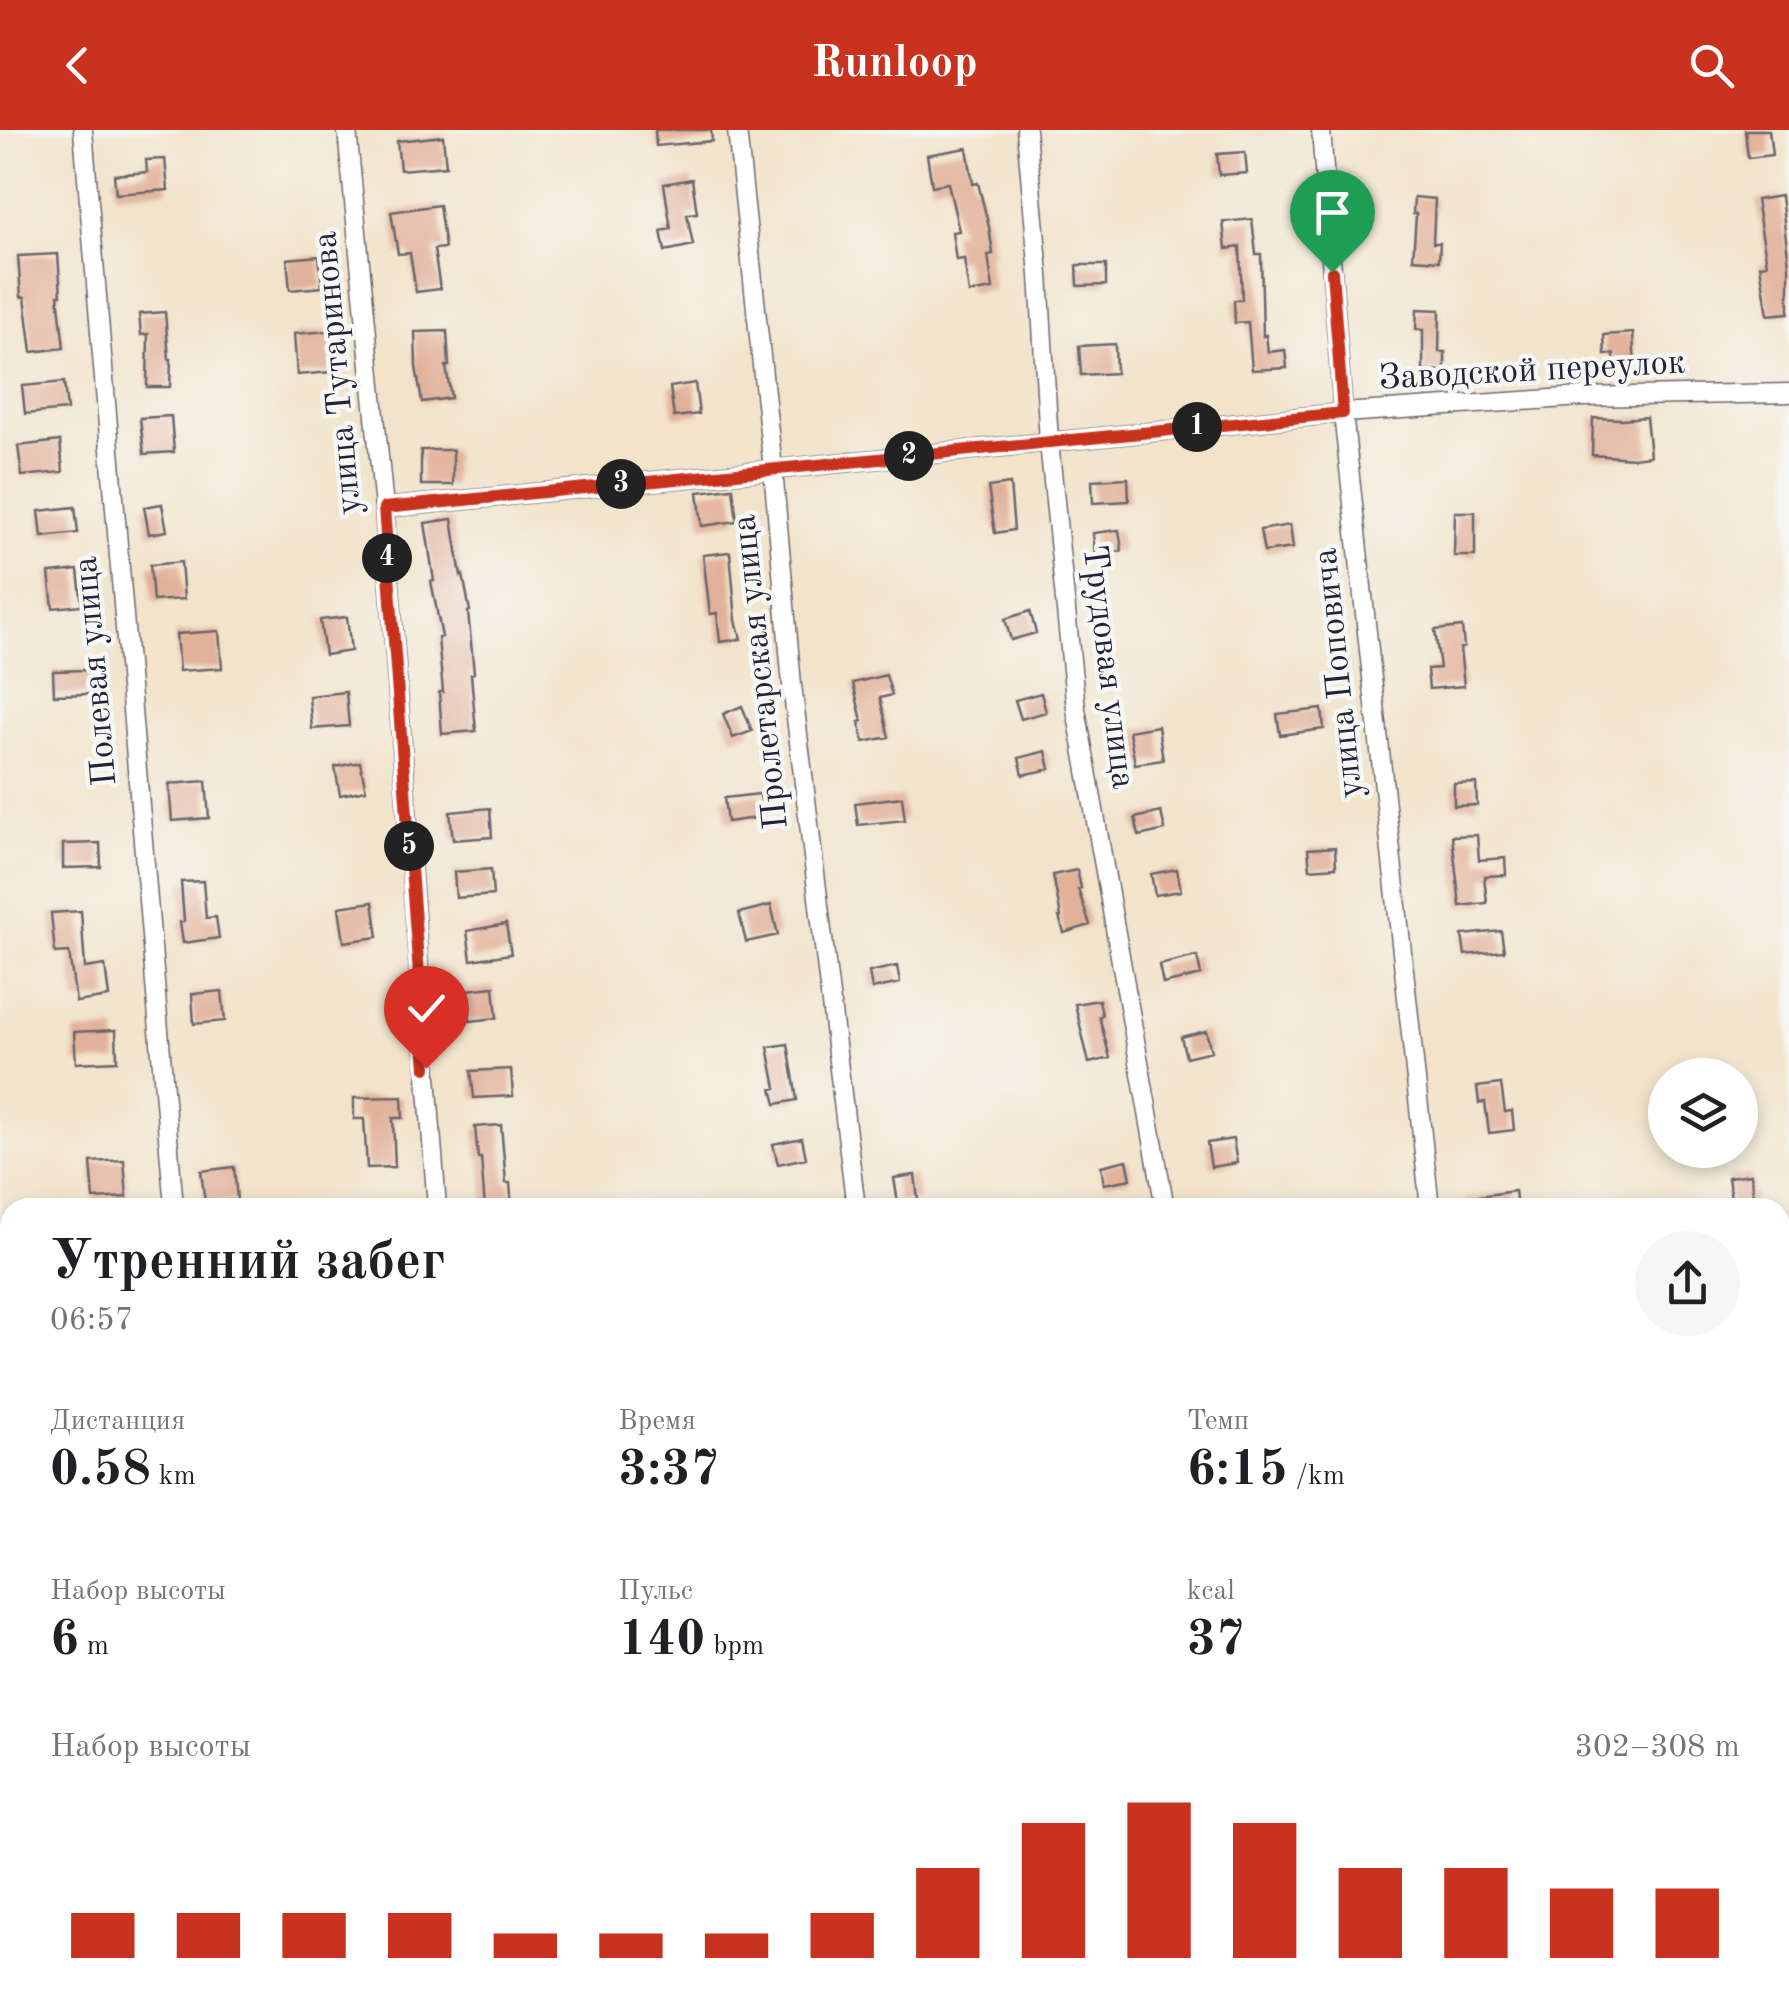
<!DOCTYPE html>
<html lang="ru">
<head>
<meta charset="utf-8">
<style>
  body { margin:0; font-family:"Old Standard TT",serif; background:#f6f6f6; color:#202124; height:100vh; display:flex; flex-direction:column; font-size:38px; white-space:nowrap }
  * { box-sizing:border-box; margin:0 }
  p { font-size:32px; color:#757577 }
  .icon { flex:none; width:55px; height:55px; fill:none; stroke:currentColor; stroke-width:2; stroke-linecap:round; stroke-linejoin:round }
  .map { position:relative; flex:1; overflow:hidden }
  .side { position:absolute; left:0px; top:1068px; width:1790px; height:812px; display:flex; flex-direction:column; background:#fff; border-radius:30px 30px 0 0; box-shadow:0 5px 15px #0003 }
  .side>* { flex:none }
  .fabs { position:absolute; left:1648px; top:928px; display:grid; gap:20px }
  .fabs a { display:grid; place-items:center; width:110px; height:110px; border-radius:50%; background:#fff; box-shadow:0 5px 15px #0003; font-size:50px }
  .pin { position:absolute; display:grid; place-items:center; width:85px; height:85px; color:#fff; margin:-102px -42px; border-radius:50% 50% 50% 0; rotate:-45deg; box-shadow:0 0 10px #0007 }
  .pin .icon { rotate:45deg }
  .km { position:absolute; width:50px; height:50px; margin:-25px; border-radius:50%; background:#222; color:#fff; font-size:28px; line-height:50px; text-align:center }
  .round { display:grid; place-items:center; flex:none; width:105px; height:105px; border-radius:52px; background:#f6f6f6 }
  .head { display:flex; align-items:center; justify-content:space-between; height:170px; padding:0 50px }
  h1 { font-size:55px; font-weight:700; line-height:75px }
  .metrics { display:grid; grid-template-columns:repeat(3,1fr); gap:15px; height:170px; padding:10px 50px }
  .metrics div { display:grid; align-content:center }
  .metrics b { font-size:50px; font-weight:700 }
  .metrics small { font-size:28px; font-weight:400 }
  .metrics p { font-size:28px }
  .chart { height:280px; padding:20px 50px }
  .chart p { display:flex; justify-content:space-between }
  .chart svg { width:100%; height:180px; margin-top:10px; stroke:#c8321e; stroke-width:6 }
  header { display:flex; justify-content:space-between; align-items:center; height:130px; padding:0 50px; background:#c8321e; color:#fff; font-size:45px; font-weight:700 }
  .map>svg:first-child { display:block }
  .building { fill:#e2b19a }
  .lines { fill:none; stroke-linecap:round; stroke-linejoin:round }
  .street-casing { stroke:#6b666d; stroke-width:21 }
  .street { stroke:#fff; stroke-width:18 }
  .route-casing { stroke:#fff; stroke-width:20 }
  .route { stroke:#c8321e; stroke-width:12 }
  .labels { text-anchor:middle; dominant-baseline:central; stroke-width:9; stroke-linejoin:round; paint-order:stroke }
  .street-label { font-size:35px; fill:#22223b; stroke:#f6f6f2 }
</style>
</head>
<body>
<header><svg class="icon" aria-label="back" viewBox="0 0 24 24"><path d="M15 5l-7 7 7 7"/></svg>Runloop<svg class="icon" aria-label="search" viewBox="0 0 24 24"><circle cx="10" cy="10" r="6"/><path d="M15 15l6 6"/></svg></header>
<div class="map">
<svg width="1789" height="1878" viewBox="0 0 1789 1878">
  <rect width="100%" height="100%" fill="#f6f6f2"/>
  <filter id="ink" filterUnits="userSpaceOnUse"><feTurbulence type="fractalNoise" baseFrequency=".01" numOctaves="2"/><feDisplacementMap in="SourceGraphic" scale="20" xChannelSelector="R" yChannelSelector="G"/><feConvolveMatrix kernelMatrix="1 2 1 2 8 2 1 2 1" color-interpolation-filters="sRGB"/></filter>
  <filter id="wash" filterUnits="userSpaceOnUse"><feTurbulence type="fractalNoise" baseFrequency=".0048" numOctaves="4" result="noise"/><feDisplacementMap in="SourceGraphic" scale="40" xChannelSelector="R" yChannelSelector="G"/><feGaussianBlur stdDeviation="2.25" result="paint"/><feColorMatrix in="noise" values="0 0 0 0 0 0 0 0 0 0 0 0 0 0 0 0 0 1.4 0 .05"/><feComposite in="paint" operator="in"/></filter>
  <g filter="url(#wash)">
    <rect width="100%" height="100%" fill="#f2e3ca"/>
    <g id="blocks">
      <path class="building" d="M 655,0 L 711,0 L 712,11 L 656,16 Z
        M 1745,0 L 1769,0 L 1772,25 L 1748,28 Z
        M 443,6 L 446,36 L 400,40 L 397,11 Z
        M 967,18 L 973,54 L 978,53 L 989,97 L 993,124 L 988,125 L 993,159 L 969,163 L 964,129 L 956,130 L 952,102 L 959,101 L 948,53 L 932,56 L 927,25 Z
        M 1245,22 L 1247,43 L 1219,45 L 1217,24 Z
        M 165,29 L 168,60 L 116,64 L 114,45 L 147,42 L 146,30 Z
        M 692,49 L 697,83 L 687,84 L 693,115 L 665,121 L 661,101 L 671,99 L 664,54 Z
        M 1781,66 L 1789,135 L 1789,183 L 1768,185 L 1760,135 L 1767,134 L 1756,70 Z
        M 1414,67 L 1435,69 L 1433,113 L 1440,113 L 1439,131 L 1413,129 L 1416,84 L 1413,84 Z
        M 439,75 L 445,118 L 434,119 L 440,159 L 416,162 L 410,123 L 398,124 L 391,82 Z
        M 1252,89 L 1256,124 L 1261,124 L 1263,206 L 1266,205 L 1268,222 L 1285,220 L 1287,238 L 1252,240 L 1248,192 L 1235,193 L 1234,170 L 1242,170 L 1240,117 L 1226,119 L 1223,92 Z
        M 58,124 L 61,165 L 58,165 L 64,218 L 32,222 L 25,167 L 21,167 L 18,126 Z
        M 319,126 L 322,157 L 290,160 L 287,129 Z
        M 1077,135 L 1106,135 L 1106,155 L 1078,156 Z
        M 1417,179 L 1440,180 L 1439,222 L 1445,222 L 1445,241 L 1423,241 L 1423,200 L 1416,199 Z
        M 165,182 L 169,229 L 171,229 L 170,257 L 147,257 L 148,204 L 141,205 L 139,184 Z
        M 328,201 L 332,242 L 297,245 L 294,204 Z
        M 447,201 L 449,236 L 446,236 L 451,268 L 422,272 L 416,237 L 415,202 Z
        M 1633,203 L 1635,239 L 1614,240 L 1614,224 L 1605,225 L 1604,205 Z
        M 1115,214 L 1116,243 L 1081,245 L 1079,216 Z
        M 64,252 L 67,280 L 25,284 L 22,256 Z
        M 695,253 L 699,284 L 674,287 L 670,257 Z
        M 171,286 L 174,322 L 144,324 L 140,288 Z
        M 1646,287 L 1650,326 L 1633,328 L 1592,325 L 1593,288 L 1622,289 Z
        M 60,311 L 63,342 L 22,346 L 18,316 Z
        M 421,320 L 453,320 L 453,355 L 421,355 Z
        M 1128,348 L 1129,371 L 1093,373 L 1092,350 Z
        M 1010,354 L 1014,400 L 995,403 L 988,357 Z
        M 733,358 L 737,391 L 702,396 L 698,362 Z
        M 162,374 L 167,401 L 149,404 L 144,377 Z
        M 75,377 L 78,403 L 42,407 L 39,381 Z
        M 1455,382 L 1475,382 L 1475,426 L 1454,426 Z
        M 452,389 L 461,446 L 463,445 L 470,481 L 468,482 L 474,543 L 471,544 L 476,601 L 442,604 L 439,562 L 443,562 L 438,508 L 442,507 L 431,451 L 434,451 L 425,393 Z
        M 1290,395 L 1293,418 L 1264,422 L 1260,400 Z
        M 1119,400 L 1122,421 L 1095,424 L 1093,403 Z
        M 730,422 L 736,490 L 741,509 L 720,512 L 717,483 L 710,484 L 703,425 Z
        M 181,432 L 184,469 L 153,471 L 150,435 Z
        M 78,440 L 82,475 L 53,478 L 49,443 Z
        M 1030,481 L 1036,503 L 1011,510 L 1005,489 Z
        M 347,487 L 351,521 L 325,525 L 320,490 Z
        M 1462,497 L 1464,517 L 1460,518 L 1464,556 L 1429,559 L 1427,539 L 1440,538 L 1435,500 Z
        M 219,501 L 222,538 L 179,541 L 176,504 Z
        M 88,540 L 90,564 L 54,565 L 53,541 Z
        M 886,545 L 892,565 L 880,568 L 889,607 L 864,612 L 859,592 L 862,591 L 853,553 Z
        M 346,562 L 349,596 L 312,599 L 309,566 Z
        M 1041,563 L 1046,582 L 1021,589 L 1015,570 Z
        M 742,576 L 752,601 L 733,608 L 723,584 Z
        M 1322,579 L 1324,599 L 1280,605 L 1277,584 Z
        M 1158,596 L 1163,630 L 1135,634 L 1129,601 Z
        M 1046,621 L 1050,639 L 1023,645 L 1019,628 Z
        M 360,632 L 366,660 L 340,665 L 335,637 Z
        M 206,651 L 209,688 L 172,691 L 169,654 Z
        M 1476,653 L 1477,675 L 1454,676 L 1454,654 Z
        M 760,664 L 763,687 L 727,692 L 724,668 Z
        M 902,667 L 905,690 L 858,695 L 855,673 Z
        M 490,678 L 492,707 L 453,710 L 450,682 Z
        M 1161,682 L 1165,700 L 1139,706 L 1135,688 Z
        M 1477,705 L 1479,730 L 1505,728 L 1506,745 L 1484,746 L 1487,773 L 1460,776 L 1452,706 Z
        M 100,713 L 101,737 L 63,738 L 63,714 Z
        M 1335,717 L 1336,737 L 1310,739 L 1308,719 Z
        M 491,739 L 493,765 L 456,768 L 454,742 Z
        M 1177,739 L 1181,761 L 1155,765 L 1151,744 Z
        M 1077,740 L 1081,758 L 1078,759 L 1090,795 L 1064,803 L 1059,787 L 1061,787 L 1053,745 Z
        M 203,751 L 206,788 L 216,787 L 219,808 L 183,813 L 180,792 L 184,791 L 181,752 Z
        M 373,772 L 378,807 L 344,812 L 339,777 Z
        M 771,775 L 778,805 L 746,812 L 739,783 Z
        M 81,781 L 85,838 L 105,835 L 109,867 L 76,872 L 69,822 L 55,823 L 51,783 Z
        M 506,794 L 511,824 L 471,830 L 467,801 Z
        M 1501,801 L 1504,821 L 1465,825 L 1462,805 Z
        M 1197,826 L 1201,845 L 1163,854 L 1159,835 Z
        M 897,836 L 900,853 L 872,859 L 869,842 Z
        M 494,857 L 497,888 L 470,891 L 467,860 Z
        M 222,861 L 225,891 L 194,894 L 192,864 Z
        M 1099,870 L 1102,885 L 1099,886 L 1110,928 L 1089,933 L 1075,874 Z
        M 116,900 L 117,931 L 76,933 L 74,902 Z
        M 1206,901 L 1211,921 L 1186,927 L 1181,907 Z
        M 788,914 L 797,970 L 776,974 L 772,959 L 776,958 L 768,917 Z
        M 511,939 L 513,966 L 474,968 L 471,941 Z
        M 1501,954 L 1505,982 L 1512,981 L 1514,1000 L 1489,1003 L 1485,972 L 1479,973 L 1477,957 Z
        M 402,967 L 403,988 L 393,988 L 395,1037 L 367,1038 L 364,989 L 354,989 L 354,968 Z
        M 501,995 L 506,1053 L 510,1053 L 512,1078 L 485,1078 L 481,1028 L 478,1028 L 475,997 Z
        M 802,1008 L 806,1028 L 778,1034 L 773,1014 Z
        M 1233,1009 L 1237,1033 L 1211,1037 L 1207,1013 Z
        M 124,1030 L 127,1067 L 94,1069 L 91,1032 Z
        M 1127,1030 L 1131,1049 L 1104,1054 L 1101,1036 Z
        M 234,1037 L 237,1070 L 205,1073 L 201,1041 Z
        M 1751,1044 L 1754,1073 L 1732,1076 L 1728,1047 Z
        M 915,1045 L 918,1070 L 898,1073 L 894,1048 Z
        M 1515,1061 L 1517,1078 L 1466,1078 L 1465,1068 Z"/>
    </g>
  </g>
  <g filter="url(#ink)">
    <use href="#blocks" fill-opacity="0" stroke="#6b666d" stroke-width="2.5"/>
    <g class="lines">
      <defs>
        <path id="street" d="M 83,0 L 174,1078
          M 347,0 L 384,378 L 437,1078
          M 737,0 L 773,339 L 792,555 L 856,1078
          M 1026,0 L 1039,145 L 1049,312 L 1076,579 L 1165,1078
          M 1321,0 L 1343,283 L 1430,1078
          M 384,378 L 1343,283 L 1582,267 L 1789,263"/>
      </defs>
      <use href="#street" class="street-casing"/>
      <use href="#street" class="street"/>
    </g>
  </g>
  <g class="lines" filter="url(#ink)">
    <defs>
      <path id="route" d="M 426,938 L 384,378 L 1343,283 L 1332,142"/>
    </defs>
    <use href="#route" class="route-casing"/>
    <use href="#route" class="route"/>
  </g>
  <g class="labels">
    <g class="street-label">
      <text transform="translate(1532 241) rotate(-3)">Заводской переулок</text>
      <text transform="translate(338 243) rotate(-95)">улица Тутаринова</text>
      <text transform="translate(1108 537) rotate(83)">Трудовая улица</text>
      <text transform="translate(96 541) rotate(-95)">Полевая улица</text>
      <text transform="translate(761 542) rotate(-96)">Пролетарская улица</text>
      <text transform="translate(1339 543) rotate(-96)">улица Поповича</text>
    </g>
  </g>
</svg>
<div class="fabs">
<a><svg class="icon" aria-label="layers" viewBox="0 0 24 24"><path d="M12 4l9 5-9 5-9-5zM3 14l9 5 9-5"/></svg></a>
</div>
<div class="pin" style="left:1332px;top:142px;background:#1e9e55"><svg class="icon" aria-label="arrive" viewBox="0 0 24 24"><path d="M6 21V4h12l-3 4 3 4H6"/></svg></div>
<div class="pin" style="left:426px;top:938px;background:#d93025"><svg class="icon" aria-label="check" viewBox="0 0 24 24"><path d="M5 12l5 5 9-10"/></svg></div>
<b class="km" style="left:1197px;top:297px">1</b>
<b class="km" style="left:909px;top:326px">2</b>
<b class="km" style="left:621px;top:354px">3</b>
<b class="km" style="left:387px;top:428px">4</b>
<b class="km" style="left:409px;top:716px">5</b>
<section class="side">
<div class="head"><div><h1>Утренний забег</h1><p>06:57</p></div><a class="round"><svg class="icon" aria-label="share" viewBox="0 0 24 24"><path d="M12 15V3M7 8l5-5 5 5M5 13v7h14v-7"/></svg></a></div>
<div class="metrics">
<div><p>Дистанция</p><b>0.58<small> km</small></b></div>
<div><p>Время</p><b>3:37</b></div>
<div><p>Темп</p><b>6:15<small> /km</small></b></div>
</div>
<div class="metrics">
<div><p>Набор высоты</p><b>6<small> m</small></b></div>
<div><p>Пульс</p><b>140<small> bpm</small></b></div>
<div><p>kcal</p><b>37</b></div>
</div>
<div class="chart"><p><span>Набор высоты</span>302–308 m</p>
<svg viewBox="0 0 160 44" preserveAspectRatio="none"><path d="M5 44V33M15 44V33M25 44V33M35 44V33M45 44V38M55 44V38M65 44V38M75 44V33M85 44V22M95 44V11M105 44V6M115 44V11M125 44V22M135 44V22M145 44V27M155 44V27"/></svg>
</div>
</section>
</div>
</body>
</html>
